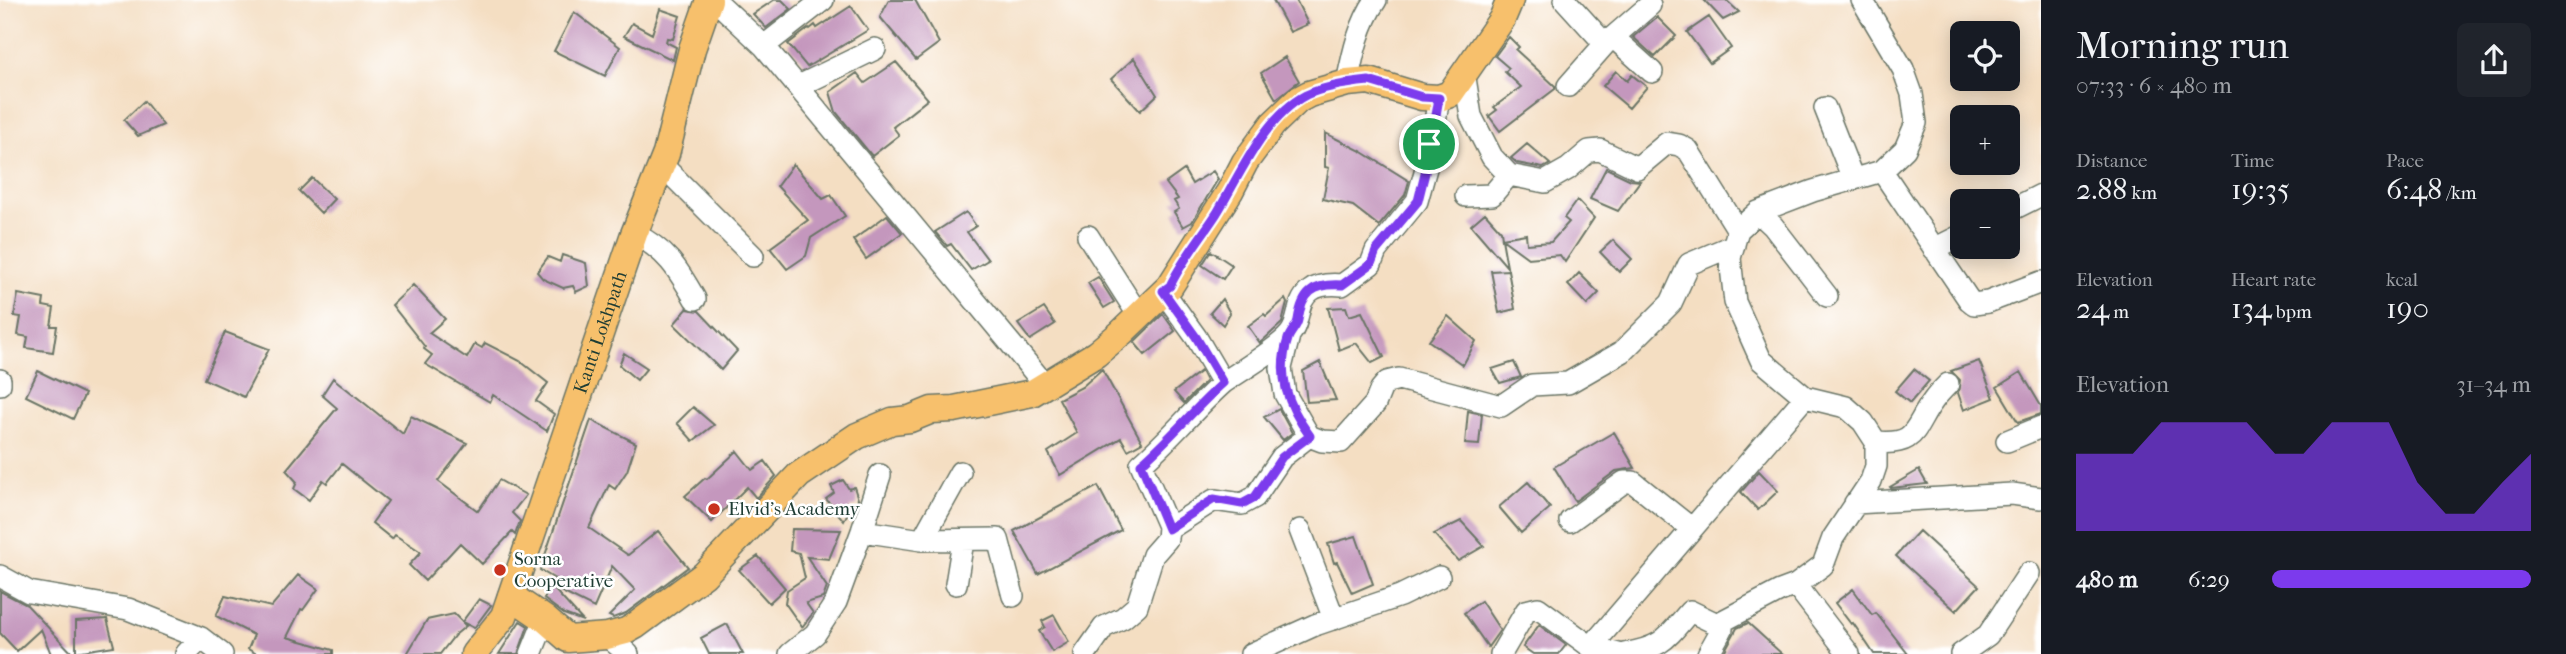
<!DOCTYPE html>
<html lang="en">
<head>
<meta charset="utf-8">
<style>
  body { margin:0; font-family:"IM FELL French Canon",serif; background:#20242c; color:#f1f3f6; height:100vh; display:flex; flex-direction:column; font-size:26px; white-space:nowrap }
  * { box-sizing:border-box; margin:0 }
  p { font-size:23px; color:#9ea1a6 }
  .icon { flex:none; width:38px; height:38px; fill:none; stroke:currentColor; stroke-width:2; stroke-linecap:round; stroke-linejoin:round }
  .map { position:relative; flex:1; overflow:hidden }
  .drawer { display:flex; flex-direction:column; background:#171b24; width:525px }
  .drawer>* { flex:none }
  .fabs { position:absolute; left:1950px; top:21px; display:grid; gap:14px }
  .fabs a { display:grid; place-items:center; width:70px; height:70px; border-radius:10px; background:#171b24; box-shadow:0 4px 18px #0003; font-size:35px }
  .pin { position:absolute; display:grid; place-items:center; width:60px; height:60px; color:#fff; margin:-30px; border:4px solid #fff; border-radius:50%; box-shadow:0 2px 7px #0007 }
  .round { display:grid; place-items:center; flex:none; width:74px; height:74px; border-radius:10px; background:#20242c }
  .headline { display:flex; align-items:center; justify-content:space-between; height:119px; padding:0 35px }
  h1 { font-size:38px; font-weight:600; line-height:52px }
  .metrics { display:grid; grid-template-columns:repeat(3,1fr); gap:10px; height:119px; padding:7px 35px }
  .metrics div { display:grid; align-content:center }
  .metrics b { font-size:30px; font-weight:600 }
  .metrics small { font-size:19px; font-weight:400 }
  .metrics p { font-size:19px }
  .chart { height:196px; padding:14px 35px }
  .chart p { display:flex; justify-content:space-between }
  .chart svg { width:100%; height:126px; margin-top:7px; fill:#7c3aed; opacity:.7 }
  ul { padding:0 35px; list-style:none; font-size:23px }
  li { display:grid; grid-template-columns:112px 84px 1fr; align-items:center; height:52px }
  li i { height:18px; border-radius:9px; background:#7c3aed }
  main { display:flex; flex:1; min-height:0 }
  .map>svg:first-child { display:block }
  .building { fill:#c497bd }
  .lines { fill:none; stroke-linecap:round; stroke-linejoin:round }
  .minor-casing { stroke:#6a7566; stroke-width:24 }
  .major-casing { stroke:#6a7566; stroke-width:29 }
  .minor { stroke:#fff; stroke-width:21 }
  .major { stroke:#f7c06c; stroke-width:26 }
  .route-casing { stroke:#fff; stroke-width:14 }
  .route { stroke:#7c3aed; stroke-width:9 }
  .poi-dot { fill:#c8321e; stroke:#fff; stroke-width:2.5 }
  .labels { text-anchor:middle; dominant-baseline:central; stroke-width:5; stroke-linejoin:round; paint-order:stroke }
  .street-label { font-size:19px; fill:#1f3d34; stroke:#fff }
  .poi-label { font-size:19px; fill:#1f3d34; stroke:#fff; text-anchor:start }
</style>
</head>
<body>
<main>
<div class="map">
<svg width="2041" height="654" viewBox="0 0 2041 654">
  <rect width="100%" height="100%" fill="#fff"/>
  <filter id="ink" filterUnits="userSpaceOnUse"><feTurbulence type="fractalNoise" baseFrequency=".0143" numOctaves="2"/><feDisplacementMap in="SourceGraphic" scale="14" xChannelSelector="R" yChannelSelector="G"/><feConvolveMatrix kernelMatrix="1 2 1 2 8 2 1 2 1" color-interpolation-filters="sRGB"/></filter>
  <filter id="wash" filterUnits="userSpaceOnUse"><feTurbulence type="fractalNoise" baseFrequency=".00686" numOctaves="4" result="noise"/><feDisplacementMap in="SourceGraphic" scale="28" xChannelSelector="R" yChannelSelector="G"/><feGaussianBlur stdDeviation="1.57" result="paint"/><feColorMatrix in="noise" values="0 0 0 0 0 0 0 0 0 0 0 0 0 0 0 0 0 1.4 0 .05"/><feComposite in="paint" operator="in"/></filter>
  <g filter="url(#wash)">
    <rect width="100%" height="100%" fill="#f4dec2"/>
    <g id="blocks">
      <path class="building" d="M 774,0 L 782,0 L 791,9 L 766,28 L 753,14 Z
        M 889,0 L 915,0 L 939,43 L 916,60 L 880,17 Z
        M 1273,0 L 1296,0 L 1308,24 L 1290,32 Z
        M 1704,0 L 1726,0 L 1739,12 L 1723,20 Z
        M 851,6 L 868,30 L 807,67 L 788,44 L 809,28 L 810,29 L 815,25 L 817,28 Z
        M 660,9 L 680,16 L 673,39 L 667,38 L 666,42 L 676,47 L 673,60 L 624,36 L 632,23 L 652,34 Z
        M 574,12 L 620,47 L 605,76 L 554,51 Z
        M 1657,17 L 1676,36 L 1655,57 L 1633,37 Z
        M 1709,17 L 1731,48 L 1710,63 L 1687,32 Z
        M 1509,37 L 1519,47 L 1516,50 L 1555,86 L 1555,89 L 1500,131 L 1489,116 L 1497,110 L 1494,107 L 1521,87 L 1505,72 L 1509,68 L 1495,56 Z
        M 1285,57 L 1299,81 L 1276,99 L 1261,73 Z
        M 1134,58 L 1157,95 L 1140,111 L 1111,79 Z
        M 896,62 L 928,99 L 893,127 L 899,135 L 872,156 L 836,112 L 830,92 L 857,73 L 865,83 Z
        M 1616,71 L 1627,81 L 1632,75 L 1647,87 L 1629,108 L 1603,86 Z
        M 144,101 L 163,125 L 138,136 L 124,120 Z
        M 1325,133 L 1361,151 L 1409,181 L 1405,195 L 1379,226 L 1353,206 L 1323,199 L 1329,168 L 1325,167 Z
        M 1527,144 L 1550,164 L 1543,168 L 1517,163 L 1511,158 Z
        M 793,164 L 823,199 L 831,195 L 845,216 L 811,238 L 806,256 L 787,269 L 770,248 L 808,220 L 777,186 Z
        M 1606,168 L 1631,180 L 1640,181 L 1618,211 L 1590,199 Z
        M 1184,170 L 1192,184 L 1213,171 L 1218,179 L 1192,222 L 1183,227 L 1174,212 L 1179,209 L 1174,201 L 1178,199 L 1166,183 Z
        M 312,178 L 334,199 L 321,213 L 299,191 Z
        M 1577,200 L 1594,218 L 1565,262 L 1560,255 L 1528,258 L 1502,239 L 1507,267 L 1471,225 L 1485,213 L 1501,231 L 1502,238 L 1526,234 L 1527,244 L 1551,242 L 1569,222 L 1564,218 Z
        M 966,212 L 976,226 L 967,232 L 988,260 L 971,270 L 951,244 L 947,246 L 935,232 Z
        M 887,215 L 902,233 L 866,259 L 853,240 Z
        M 1613,240 L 1632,259 L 1619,272 L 1600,252 Z
        M 1211,251 L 1232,265 L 1223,279 L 1202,265 Z
        M 562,255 L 586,263 L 589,286 L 576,292 L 573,286 L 563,288 L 543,279 L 537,272 L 548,257 L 560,262 Z
        M 1508,270 L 1515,309 L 1499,313 L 1491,271 Z
        M 1579,273 L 1599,293 L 1587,305 L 1568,285 Z
        M 1098,277 L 1114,302 L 1104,308 L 1088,283 Z
        M 413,285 L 445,319 L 429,333 L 467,358 L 475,344 L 482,348 L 485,343 L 520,361 L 548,383 L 536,401 L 554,414 L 547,431 L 493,395 L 490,402 L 425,364 L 432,355 L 424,349 L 425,347 L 392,305 Z
        M 18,294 L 44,299 L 43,306 L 54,308 L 51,326 L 57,326 L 53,352 L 26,348 L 28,337 L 18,335 L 21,317 L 14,316 Z
        M 1222,299 L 1230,313 L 1223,325 L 1210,313 Z
        M 1285,299 L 1287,303 L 1282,323 L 1260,343 L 1248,326 L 1264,314 L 1266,316 Z
        M 1346,307 L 1349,316 L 1362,312 L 1384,357 L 1372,363 L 1356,343 L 1339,350 L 1328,308 Z
        M 1044,308 L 1055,324 L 1030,340 L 1018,324 Z
        M 687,309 L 699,311 L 737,351 L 721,370 L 674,324 Z
        M 1163,314 L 1175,331 L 1145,355 L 1134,342 Z
        M 1448,316 L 1476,341 L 1463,365 L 1429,341 Z
        M 225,332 L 269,349 L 244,397 L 204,379 Z
        M 624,353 L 647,368 L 637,380 L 619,365 Z
        M 1979,361 L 1994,398 L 1964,410 L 1958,393 L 1960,380 L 1951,371 Z
        M 1320,362 L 1336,400 L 1307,402 L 1303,371 Z
        M 1514,362 L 1521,377 L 1500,383 L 1492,369 Z
        M 1102,369 L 1142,442 L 1128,450 L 1121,438 L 1060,475 L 1048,452 L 1077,433 L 1059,399 L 1082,387 Z
        M 1914,369 L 1929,381 L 1910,403 L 1895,391 Z
        M 38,371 L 85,394 L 73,419 L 26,396 Z
        M 1201,371 L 1206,381 L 1184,403 L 1174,392 Z
        M 2021,372 L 2041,406 L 2041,414 L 2018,422 L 1997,387 Z
        M 333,378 L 403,434 L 411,416 L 467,443 L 438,481 L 478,511 L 499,480 L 526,495 L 512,513 L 520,521 L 515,535 L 512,532 L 482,564 L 460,543 L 425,581 L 409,565 L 421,552 L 395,535 L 392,539 L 372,523 L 388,501 L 342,464 L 327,483 L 323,480 L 309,500 L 294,489 L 297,482 L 286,470 L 337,408 L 322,395 Z
        M 693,407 L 714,425 L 693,441 L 677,423 Z
        M 1279,409 L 1292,433 L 1283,440 L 1264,417 Z
        M 1468,411 L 1482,414 L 1479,445 L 1465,444 Z
        M 591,420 L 636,443 L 627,471 L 615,489 L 609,485 L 589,528 L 628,555 L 658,531 L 688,567 L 626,613 L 613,618 L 609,616 L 635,590 L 612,566 L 594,608 L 552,587 L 583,621 L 564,614 L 544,599 L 555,579 L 540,570 Z
        M 1614,432 L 1635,468 L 1616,471 L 1575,501 L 1554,467 Z
        M 737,451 L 752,470 L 765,461 L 776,476 L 756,498 L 747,487 L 712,522 L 685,496 L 705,478 L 707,479 Z
        M 1919,470 L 1927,484 L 1891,488 L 1890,487 Z
        M 1759,471 L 1778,491 L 1758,510 L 1741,492 Z
        M 843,480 L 849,489 L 854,487 L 858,499 L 857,505 L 850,508 L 844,521 L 826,499 L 834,493 L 831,486 Z
        M 1528,482 L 1550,508 L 1521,533 L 1499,507 Z
        M 1098,486 L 1121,530 L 1038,574 L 1014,531 Z
        M 1461,521 L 1484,546 L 1458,561 L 1434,534 Z
        M 792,529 L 841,530 L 829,559 L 807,557 L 827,587 L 823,598 L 806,603 L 813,613 L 802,627 L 785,603 L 787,590 L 805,578 L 799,553 L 790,551 Z
        M 1919,531 L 1979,586 L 1956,611 L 1896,556 Z
        M 1356,536 L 1373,584 L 1352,593 L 1337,562 L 1334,563 L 1328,544 Z
        M 758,556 L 785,588 L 769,603 L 739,570 Z
        M 298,575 L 318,589 L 303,610 L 301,609 L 287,637 L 333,650 L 333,654 L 257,654 L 248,649 L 254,635 L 216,616 L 225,596 L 271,607 Z
        M 1853,589 L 1872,615 L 1876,613 L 1908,654 L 1874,654 L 1853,623 L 1851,624 L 1835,603 Z
        M 0,591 L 27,605 L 73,654 L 51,654 L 41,629 L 17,651 L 0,633 Z
        M 479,599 L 491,605 L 474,628 L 462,622 Z
        M 1481,601 L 1500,630 L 1488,647 L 1464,613 Z
        M 454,614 L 466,626 L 455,635 L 440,654 L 407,654 L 427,620 Z
        M 1054,615 L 1069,642 L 1052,652 L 1039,631 L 1045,627 L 1042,621 Z
        M 107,619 L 114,646 L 76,652 L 76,621 Z
        M 520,621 L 528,626 L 518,654 L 499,654 Z
        M 1748,623 L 1782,654 L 1723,654 L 1737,628 Z
        M 727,624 L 743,654 L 709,654 L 701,638 Z
        M 1539,625 L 1566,645 L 1559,654 L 1533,654 L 1523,647 Z"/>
    </g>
  </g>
  <g filter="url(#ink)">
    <use href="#blocks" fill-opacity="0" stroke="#6a7566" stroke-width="2"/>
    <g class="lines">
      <defs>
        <path id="minor" d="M 715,0 L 764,46 L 823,0
          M 1565,0 L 1605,44
          M 1862,0 L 1903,69 L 1912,94 L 1916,123 L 1905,149 L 1882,171 L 1813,191 L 1758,212 L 1738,230 L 1730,258 L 1735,302 L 1761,360 L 1805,397 L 1846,407 L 1863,422 L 1876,442
          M 1613,37 L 1652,72
          M 764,46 L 1045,385
          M 1464,72 L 1471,116 L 1492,157 L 1509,175 L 1545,182 L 1568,169 L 1589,151 L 1600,150 L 1637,168 L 1667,143 L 1679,145 L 1688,150 L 1738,230
          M 1347,83 C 1353,54 1359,24 1376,0
          M 799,86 L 875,49
          M 1568,86 L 1605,44 L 1650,5
          M 1825,108 L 1853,179
          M 661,164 L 753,256
          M 1882,171 L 1969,300 L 1974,304 L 1988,302 L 2041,282
          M 1466,196 L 1492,195 L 1509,175
          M 1758,212 L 1773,226 L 1827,296
          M 2007,212 L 2041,195
          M 634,234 C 666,249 678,269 695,299
          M 1088,236 L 1139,316
          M 1934,249 L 1962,235
          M 1163,291 L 1196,337 L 1223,383 C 1240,371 1278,349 1290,334 C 1301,321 1295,303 1310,291 C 1319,284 1331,284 1342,285 L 1371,264 L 1376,251 L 1417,201 L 1428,161 L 1439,98
          M 1289,336 L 1281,368 L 1285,394 L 1309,436 L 1322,441 L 1341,442 L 1375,404 L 1381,389 L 1387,382 L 1399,379 L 1501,406 L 1532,385 L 1568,383 L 1622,352 L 1671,303 L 1689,264 L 1734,245
          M 0,380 L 0,384
          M 2007,441 L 2041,427
          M 1876,442 C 1918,446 1913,428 1933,401 C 1937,395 1943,389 1948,384
          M 1855,503 L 2012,494 L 2041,498
          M 1570,521 L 1624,482 L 1633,482 L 1692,529
          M 1169,529 L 1214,500 L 1242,504 L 1255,497 L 1282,457 L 1309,436
          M 1300,530 L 1334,619
          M 862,531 L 922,540 L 998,539 L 1013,596
          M 922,540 L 960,472
          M 0,576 L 29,592 L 128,609 L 201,638 L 222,654
          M 956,584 L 963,541
          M 1796,585 L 1849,654
          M 1717,624 L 1780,591 L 1796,585 L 1823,565 L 1833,538 L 1871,481 L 1876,466 L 1876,442
          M 607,636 L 628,654
          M 1591,647 L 1805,397
          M 186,654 L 201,638
          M 531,654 L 545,619
          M 790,654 L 815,634 L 836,602 L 862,531 L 880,475
          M 1085,654 L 1104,627 L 1123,618 L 1137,606 L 1153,555 L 1167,539 L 1168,526 L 1141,464 C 1170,439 1194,409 1223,383
          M 1251,654 L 1315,625 L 1400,596 L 1439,577
          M 1501,654 L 1526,611 L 1538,608 L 1591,647 L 1618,654
          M 1624,654 C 1663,647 1665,640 1690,611 L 1717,624 L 1722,629 L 1708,654
          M 1961,654 L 1988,635 L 2029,573"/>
        <g id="major">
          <path d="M 511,596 L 545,619 L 568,639 L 607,636 L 626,631 L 635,626 L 704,575 L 799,475 L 857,436 L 892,421 L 910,419 L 932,410 L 954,409 L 1032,393 L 1096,354 L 1121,333 L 1170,286 L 1230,191 L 1245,162 L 1273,124 L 1298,100 L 1309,94 L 1347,83 L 1369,81 L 1422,97 L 1439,98 L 1450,94 L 1502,19 L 1510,0"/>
          <path id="s1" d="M 474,654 L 504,616 L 634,234 L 666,154 L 692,49 L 709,0"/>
        </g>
      </defs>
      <use href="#minor" class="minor-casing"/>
      <use href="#major" class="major-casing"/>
      <use href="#minor" class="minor"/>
      <use href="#major" class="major"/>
    </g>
  </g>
  <g class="lines" filter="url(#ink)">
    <defs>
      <path id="route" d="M 1369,81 L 1422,97 L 1439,98 L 1428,161 L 1418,201 L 1376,251 L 1371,264 L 1342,285 C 1313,283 1302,293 1298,320 C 1297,327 1290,332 1288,339 C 1276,375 1288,406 1310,436 L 1282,457 L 1255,497 L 1242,504 L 1214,499 L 1168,529 L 1141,464 C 1170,439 1194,409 1223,383 L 1196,337 L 1163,291 L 1170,286 C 1181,262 1202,236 1217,213 C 1240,175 1264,117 1306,95 C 1325,86 1349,83 1369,81 Z"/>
    </defs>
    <use href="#route" class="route-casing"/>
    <use href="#route" class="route"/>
  </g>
  <g class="poi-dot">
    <circle cx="714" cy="509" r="7"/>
    <circle cx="500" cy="570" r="7"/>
  </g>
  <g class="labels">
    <g class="street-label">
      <text stroke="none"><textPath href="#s1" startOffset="348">Kanti Lokhpath</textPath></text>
    </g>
    <g class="poi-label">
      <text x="728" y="509">Elvid's Academy</text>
      <text x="514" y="559">Sorna<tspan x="514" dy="22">Cooperative</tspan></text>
    </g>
  </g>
</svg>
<div class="fabs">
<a><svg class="icon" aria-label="locate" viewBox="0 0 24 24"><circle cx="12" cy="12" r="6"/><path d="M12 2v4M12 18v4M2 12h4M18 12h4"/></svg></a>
<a>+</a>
<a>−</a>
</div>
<div class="pin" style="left:1429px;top:144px;background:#1e9e55"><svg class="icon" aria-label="arrive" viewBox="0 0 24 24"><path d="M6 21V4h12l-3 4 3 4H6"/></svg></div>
</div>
<section class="drawer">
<div class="headline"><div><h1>Morning run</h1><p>07:33 · 6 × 480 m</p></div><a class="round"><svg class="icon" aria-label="share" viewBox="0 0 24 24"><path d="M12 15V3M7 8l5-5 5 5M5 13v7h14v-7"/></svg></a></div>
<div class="metrics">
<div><p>Distance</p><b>2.88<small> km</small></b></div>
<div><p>Time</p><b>19:35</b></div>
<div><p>Pace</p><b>6:48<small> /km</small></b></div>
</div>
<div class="metrics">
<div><p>Elevation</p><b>24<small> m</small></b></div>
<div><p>Heart rate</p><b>134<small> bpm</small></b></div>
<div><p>kcal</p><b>190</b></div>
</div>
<div class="chart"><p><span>Elevation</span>31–34 m</p>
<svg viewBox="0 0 160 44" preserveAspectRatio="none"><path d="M0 44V17L10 17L20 17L30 6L40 6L50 6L60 6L70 17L80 17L90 6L100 6L110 6L120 27L130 38L140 38L150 27L160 17V44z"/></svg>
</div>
<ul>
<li><b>480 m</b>6:29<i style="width:100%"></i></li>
</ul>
</section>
</main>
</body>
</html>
